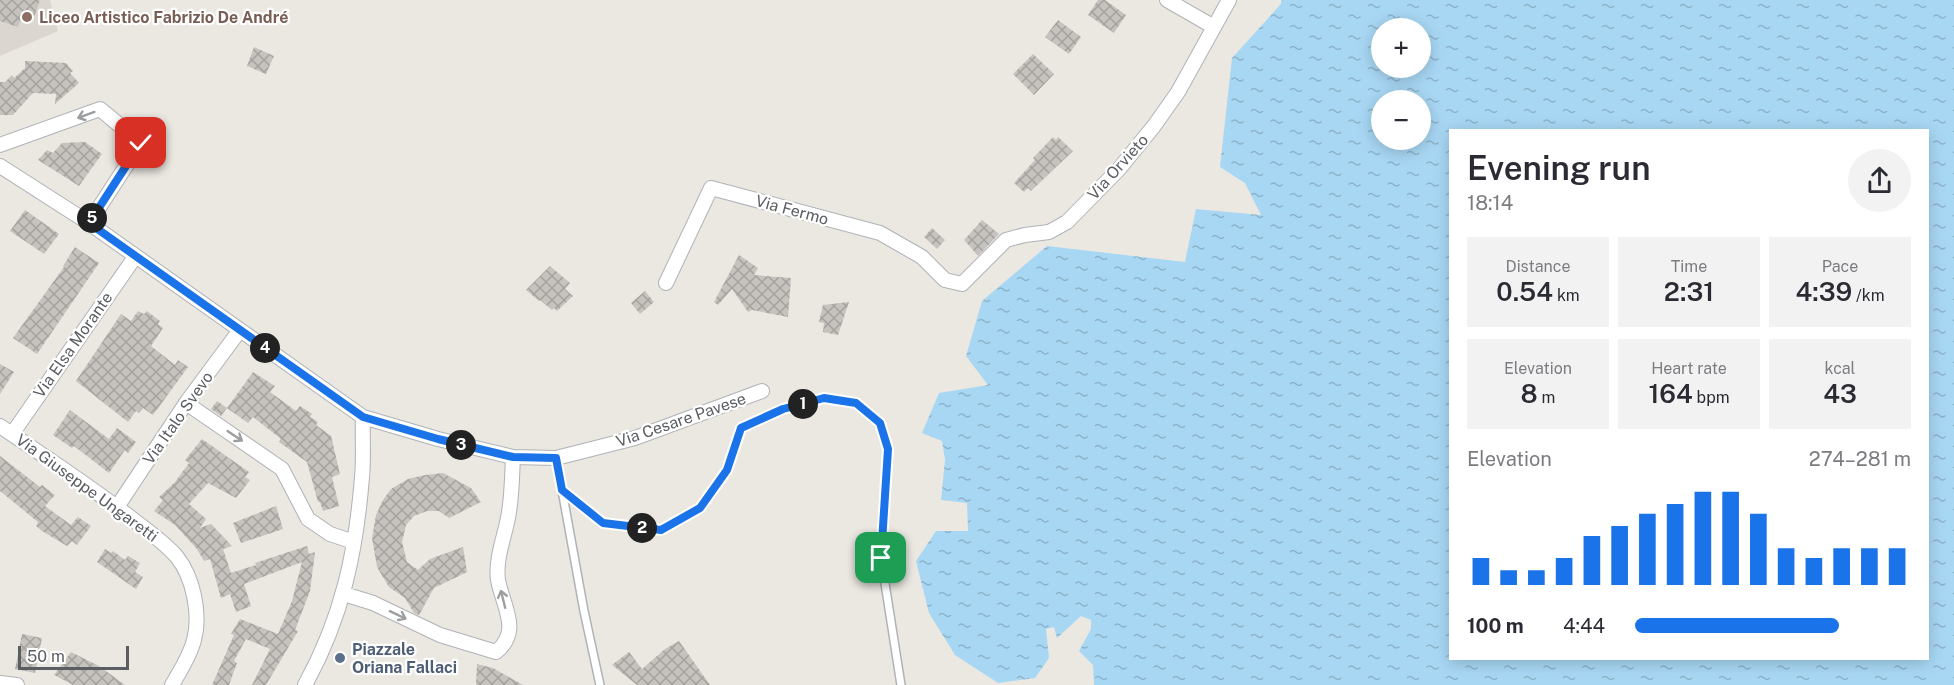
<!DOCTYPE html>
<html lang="en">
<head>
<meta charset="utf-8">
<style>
  body { margin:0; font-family:"Public Sans",sans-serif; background:#f2f2f3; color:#2b2b33; height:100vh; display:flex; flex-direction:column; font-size:22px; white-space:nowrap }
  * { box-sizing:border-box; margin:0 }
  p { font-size:20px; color:#7c7c81 }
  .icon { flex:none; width:33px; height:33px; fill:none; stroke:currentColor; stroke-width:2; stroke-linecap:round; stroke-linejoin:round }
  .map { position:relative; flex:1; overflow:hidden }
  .drawer { position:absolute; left:1449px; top:129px; width:480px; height:531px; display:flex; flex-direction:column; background:#fff; border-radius:0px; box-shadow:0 3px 15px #0003 }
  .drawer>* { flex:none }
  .fabs { position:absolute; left:1371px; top:18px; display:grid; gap:12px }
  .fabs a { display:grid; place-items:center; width:60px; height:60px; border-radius:50%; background:#fff; box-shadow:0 3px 15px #0003; font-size:30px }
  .scale { position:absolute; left:18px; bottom:15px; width:111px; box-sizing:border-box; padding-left:6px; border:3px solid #5a5d61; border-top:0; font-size:16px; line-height:21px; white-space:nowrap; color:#5a5d61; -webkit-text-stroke:4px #fff; paint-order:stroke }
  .pin { position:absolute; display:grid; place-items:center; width:51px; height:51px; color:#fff; margin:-26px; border-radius:12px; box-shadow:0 3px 9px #0006 }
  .km { position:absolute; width:30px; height:30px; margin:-15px; border-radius:50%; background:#222; color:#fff; font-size:16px; line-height:30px; text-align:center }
  .round { display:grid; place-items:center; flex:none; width:63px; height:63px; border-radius:32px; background:#f2f2f3 }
  .summary { display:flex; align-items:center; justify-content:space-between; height:102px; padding:0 18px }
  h1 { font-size:33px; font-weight:600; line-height:45px }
  .stats { display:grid; grid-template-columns:repeat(3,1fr); gap:9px; height:102px; padding:6px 18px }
  .stats div { display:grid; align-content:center; border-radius:0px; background:#f2f2f3; text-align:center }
  .stats b { font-size:26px; font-weight:600 }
  .stats small { font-size:16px; font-weight:400 }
  .stats p { font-size:16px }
  .chart { height:168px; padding:12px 18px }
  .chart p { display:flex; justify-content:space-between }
  .chart svg { width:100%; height:108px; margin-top:6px; stroke:#1a73e8; stroke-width:6 }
  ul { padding:0 18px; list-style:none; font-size:20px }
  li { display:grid; grid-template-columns:96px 72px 1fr; align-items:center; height:45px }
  li i { height:15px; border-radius:8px; background:#1a73e8 }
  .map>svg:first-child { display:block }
  .education { fill:#dbd7d0 }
  .water { fill:url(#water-ripples); fill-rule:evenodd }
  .building { fill:url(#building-cross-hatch) }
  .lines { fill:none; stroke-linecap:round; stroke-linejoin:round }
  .service-casing { stroke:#afb2b6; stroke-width:10 }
  .minor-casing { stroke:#afb2b6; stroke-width:16 }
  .service { stroke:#fff; stroke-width:7 }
  .minor { stroke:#fff; stroke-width:14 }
  .oneway { stroke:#9c9ea0 }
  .route-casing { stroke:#fff; stroke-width:12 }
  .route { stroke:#1a73e8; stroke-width:8 }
  .education-dot { fill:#8d6e63; stroke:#fff; stroke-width:2 }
  .service-dot { fill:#5c6f8a; stroke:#fff; stroke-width:2 }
  .labels { text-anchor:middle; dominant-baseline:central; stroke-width:4.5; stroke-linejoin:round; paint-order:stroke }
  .education-label { font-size:16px; font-weight:bold; fill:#785e54; stroke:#fff; text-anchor:start }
  .street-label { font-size:16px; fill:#5a5d61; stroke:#fff }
  .service-label { font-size:16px; font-weight:bold; fill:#4e5e75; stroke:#fff; text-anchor:start }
</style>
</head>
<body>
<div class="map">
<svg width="1954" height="685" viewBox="0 0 1954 685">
  <defs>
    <pattern id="water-ripples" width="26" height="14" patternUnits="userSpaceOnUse" patternTransform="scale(1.5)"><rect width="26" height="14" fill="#a8d7f4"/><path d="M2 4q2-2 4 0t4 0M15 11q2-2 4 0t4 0" fill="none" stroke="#8cb2c9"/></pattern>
    <pattern id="building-cross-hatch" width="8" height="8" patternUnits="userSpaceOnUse" patternTransform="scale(1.5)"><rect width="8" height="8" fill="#c6c3be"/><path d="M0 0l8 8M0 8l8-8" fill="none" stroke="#a4a29e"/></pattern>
  </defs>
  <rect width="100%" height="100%" fill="#ebe8e2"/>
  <path class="education" d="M 0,0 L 50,0 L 58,31 L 0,56 Z"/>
  <path class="water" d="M 1281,0 L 1954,0 L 1954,685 L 1094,685 L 1093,665 L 1079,651 L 1091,629 L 1091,620 L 1081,616 L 1057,638 L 1054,627 L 1046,629 L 1049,658 L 1035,678 L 998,683 L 955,655 L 929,613 L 916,561 L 936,531 L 968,531 L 967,503 L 941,500 L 945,460 L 942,441 L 922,433 L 939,393 L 988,385 L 966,356 L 982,301 L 1047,246 L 1185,262 L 1196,209 L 1261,215 L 1245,183 L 1220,167 L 1232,58 L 1281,4 ZM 1382,28 L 1420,28 L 1420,68 L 1382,68 ZM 1382,100 L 1420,100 L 1420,140 L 1382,140 ZM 1450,130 L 1928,130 L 1928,658 L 1450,658 Z"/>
  <path class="building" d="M 0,0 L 40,0 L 34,17 L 23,12 L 18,27 L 0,21 Z
    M 1098,0 L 1105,0 L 1126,15 L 1114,33 L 1088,15 Z
    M 1058,20 L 1081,37 L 1069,54 L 1045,37 Z
    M 254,47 L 274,56 L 266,74 L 247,66 Z
    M 1033,54 L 1054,74 L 1034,95 L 1013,74 Z
    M 25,61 L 66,63 L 73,71 L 70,73 L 79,83 L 55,104 L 56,94 L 33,93 L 13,115 L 0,115 L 0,82 L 5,82 L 12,75 L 14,78 L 25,68 Z
    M 1053,137 L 1056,140 L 1058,137 L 1073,151 L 1031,191 L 1028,188 L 1024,192 L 1014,183 L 1035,160 L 1033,158 Z
    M 85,142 L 102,154 L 79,186 L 38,160 L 47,150 L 53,153 L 62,143 Z
    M 25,210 L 59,234 L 44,254 L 10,231 Z
    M 982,220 L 999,234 L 978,256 L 964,240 Z
    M 932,228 L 945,240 L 937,249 L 924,237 Z
    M 75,247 L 99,263 L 37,354 L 13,338 L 64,267 L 63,266 Z
    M 739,255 L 758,268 L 754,275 L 791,278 L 788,317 L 752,310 L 748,312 L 732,289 L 718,305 L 714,302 Z
    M 550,266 L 570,283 L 565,289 L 573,296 L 557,311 L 554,308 L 552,310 L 540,300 L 539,301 L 526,290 Z
    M 645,291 L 654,302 L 640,314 L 631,303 Z
    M 849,302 L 838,335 L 823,332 L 824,323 L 819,322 L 823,305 Z
    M 138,311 L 144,314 L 147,311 L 160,321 L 158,324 L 163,328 L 151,346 L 175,365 L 178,360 L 188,367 L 153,415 L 143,408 L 139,413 L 136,411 L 128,422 L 76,381 L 121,314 L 131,321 Z
    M 0,364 L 14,372 L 0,394 Z
    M 253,372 L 275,386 L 270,392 L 296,411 L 300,406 L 312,414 L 310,417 L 318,422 L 316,425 L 331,436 L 340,474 L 332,477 L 339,506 L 323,511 L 320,502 L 318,502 L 307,462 L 279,442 L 281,439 L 253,417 L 248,423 L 227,408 L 221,416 L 211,409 L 217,401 L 227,408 Z
    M 70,410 L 109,439 L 117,428 L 136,442 L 128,453 L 125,450 L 109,473 L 74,446 L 72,448 L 53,435 Z
    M 202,439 L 249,472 L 245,477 L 250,480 L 236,498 L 208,483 L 189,504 L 206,519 L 200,528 L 211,524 L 232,546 L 223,549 L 231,573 L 256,565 L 255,563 L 307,546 L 309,554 L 315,552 L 310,591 L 295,630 L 298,631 L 266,685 L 252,685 L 270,649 L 246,639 L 234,661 L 237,663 L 229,685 L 212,685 L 234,635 L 231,634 L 240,619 L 278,634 L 292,601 L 302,562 L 244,584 L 251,606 L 236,612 L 230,594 L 221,598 L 210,559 L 204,561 L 197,549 L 175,525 L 154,511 L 163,500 L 159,497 L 175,482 L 189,463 L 185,460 Z
    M 0,456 L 40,487 L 42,485 L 55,495 L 45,506 L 71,525 L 78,517 L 91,526 L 77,545 L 72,541 L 67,546 L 42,531 L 36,526 L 38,522 L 0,491 Z
    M 443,473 L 471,488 L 481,502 L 449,518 L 439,511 L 427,511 L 414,516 L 406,525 L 402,542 L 407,562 L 418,570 L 430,559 L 463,547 L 467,572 L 434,588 L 419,615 L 414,613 L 405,598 L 389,587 L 377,567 L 372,538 L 376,515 L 383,500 L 391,489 L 408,479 L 425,475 Z
    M 276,506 L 283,529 L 241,543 L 233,523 Z
    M 105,549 L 111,553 L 113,551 L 125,560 L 128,556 L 140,563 L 135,572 L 143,577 L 136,589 L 97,562 Z
    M 22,634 L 42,638 L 35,673 L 15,669 Z
    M 679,641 L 710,685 L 637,685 L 612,665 L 629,652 L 642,669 L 665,649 Z
    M 71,652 L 99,666 L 125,685 L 73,685 L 54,675 Z
    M 477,664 L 493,668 L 523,685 L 476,685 Z"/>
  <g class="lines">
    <defs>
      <path id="service" d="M 556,458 L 562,490 L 602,523 L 661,530 L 700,508 L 727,470 L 741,428 L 783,409 L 824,398 L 856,403 L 880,423 L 888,449 L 881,558 L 901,685
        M 562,490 L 584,611 L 600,685"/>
      <path id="minor" d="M 1167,0 L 1214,27
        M 0,145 L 100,109 L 141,143 L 89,223
        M 0,166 L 89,223 L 363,417 L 438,439 L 513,457 L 556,458 L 635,438 L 762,391
        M 666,283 L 711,188 L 880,233 L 922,257 L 945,280 L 962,284 L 1006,240 L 1025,235 L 1049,232 L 1067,222 L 1119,169 L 1154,126 L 1178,92 L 1229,0
        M 186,403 L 282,469 L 308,519 L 330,534 L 354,542
        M 0,426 C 45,457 92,487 135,521 C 149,532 165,543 177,557 C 193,577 201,614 194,640 C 190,656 180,671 172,685
        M 12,434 L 135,257
        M 117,507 L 186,403 L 240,330
        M 344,594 L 373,603 L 440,635 L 496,652 C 522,631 503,607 498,580 C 495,557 506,534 509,512 C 512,494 512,475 513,457
        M 0,683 L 17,685
        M 305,685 C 342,618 356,553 362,477 C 364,458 362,437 363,417"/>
    </defs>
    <use href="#service" class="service-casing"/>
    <use href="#minor" class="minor-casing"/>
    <use href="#service" class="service"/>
    <use href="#minor" class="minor"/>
  </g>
  <defs><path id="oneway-shaft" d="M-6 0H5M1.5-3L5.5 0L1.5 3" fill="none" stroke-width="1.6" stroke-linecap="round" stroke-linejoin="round" transform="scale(1.5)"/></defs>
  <g class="oneway">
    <use href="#oneway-shaft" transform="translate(86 115) rotate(160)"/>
    <use href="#oneway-shaft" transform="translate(235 436) rotate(34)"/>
    <use href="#oneway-shaft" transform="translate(503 599) rotate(-104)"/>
    <use href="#oneway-shaft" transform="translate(398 615) rotate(26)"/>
  </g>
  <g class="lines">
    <defs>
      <path id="route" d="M 141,143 L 89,223 L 363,417 L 438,439 L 513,457 L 556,458 L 562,490 L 603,523 L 661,530 L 700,508 L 727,470 L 741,428 L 783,409 L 824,398 L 856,403 L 880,423 L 888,449 L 881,558"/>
    </defs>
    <use href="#route" class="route-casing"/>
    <use href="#route" class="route"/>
  </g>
  <circle class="education-dot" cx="27" cy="17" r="6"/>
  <circle class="service-dot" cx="340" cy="658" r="6"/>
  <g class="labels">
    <g class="education-label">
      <text x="39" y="17">Liceo Artistico Fabrizio De André</text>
    </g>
    <g class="street-label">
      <text transform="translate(1118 167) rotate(-48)">Via Orvieto</text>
      <text transform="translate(792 210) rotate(15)">Via Fermo</text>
      <text transform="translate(73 345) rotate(-55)">Via Elsa Morante</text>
      <text transform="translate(178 418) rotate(-55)">Via Italo Svevo</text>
      <text transform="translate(681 420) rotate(-19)">Via Cesare Pavese</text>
      <text transform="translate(87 488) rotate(36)">Via Giuseppe Ungaretti</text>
    </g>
    <g class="service-label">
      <text x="352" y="649">Piazzale<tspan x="352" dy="18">Oriana Fallaci</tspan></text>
    </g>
  </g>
</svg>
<div class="fabs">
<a>+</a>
<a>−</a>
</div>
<div class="scale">50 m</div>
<div class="pin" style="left:881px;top:558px;background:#1e9e55"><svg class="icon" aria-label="arrive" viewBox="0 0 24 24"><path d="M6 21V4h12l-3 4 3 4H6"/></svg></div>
<div class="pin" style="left:141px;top:143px;background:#d93025"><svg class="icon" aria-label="check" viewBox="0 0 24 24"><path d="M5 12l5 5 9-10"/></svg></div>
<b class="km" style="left:803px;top:404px">1</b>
<b class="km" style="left:642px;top:528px">2</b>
<b class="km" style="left:461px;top:445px">3</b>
<b class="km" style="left:265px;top:348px">4</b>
<b class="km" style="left:92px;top:218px">5</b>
<section class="drawer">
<div class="summary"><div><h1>Evening run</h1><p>18:14</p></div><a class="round"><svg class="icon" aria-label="share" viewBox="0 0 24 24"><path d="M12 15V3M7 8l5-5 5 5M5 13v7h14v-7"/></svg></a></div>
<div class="stats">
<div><p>Distance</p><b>0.54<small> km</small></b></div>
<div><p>Time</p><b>2:31</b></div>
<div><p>Pace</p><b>4:39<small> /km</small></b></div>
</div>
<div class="stats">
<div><p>Elevation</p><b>8<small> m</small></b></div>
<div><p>Heart rate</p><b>164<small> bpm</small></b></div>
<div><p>kcal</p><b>43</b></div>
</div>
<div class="chart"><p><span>Elevation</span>274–281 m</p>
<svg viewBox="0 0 160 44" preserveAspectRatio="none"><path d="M5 44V33M15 44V38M25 44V38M35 44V33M45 44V24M55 44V20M65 44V15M75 44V11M85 44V6M95 44V6M105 44V15M115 44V29M125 44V33M135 44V29M145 44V29M155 44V29"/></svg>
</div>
<ul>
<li><b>100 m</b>4:44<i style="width:74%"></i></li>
</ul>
</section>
</div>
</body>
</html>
